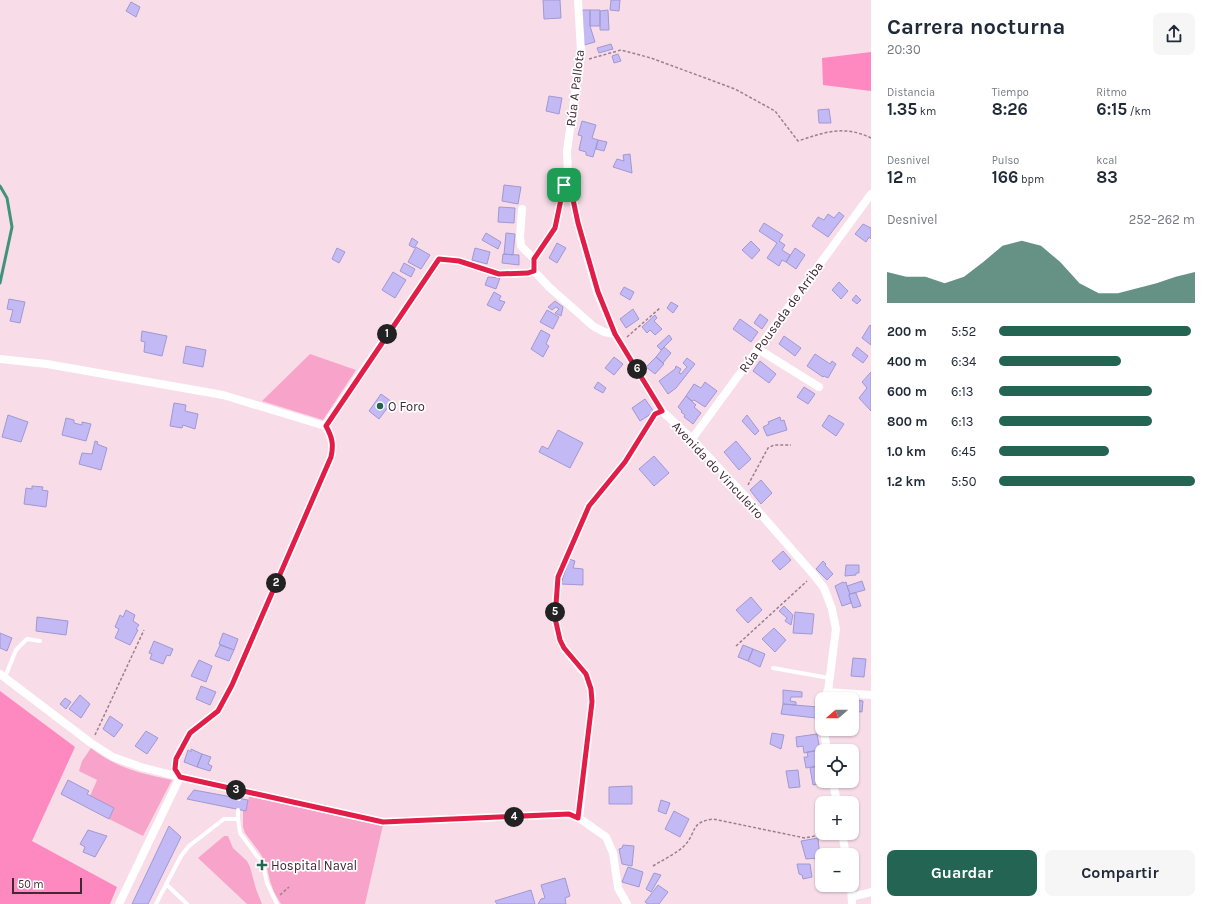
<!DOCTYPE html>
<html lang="es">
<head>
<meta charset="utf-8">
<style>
  body { margin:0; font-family:Karla,sans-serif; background:#f6f6f7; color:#1f2937; height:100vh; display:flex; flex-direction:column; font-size:15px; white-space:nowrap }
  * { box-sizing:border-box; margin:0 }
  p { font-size:13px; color:#747a83 }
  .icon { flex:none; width:22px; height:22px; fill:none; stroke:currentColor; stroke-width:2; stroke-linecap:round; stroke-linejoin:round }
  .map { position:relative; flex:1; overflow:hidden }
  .drawer { display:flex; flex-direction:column; background:#fff; width:340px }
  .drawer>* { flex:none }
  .needle { width:26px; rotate:250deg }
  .fabs { position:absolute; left:815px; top:692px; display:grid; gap:8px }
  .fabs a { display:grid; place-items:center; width:44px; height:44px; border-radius:8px; background:#fff; box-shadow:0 1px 3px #0004; font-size:20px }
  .scale { position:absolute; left:12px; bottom:10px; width:70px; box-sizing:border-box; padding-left:4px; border:2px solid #412833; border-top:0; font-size:11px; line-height:14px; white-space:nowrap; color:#412833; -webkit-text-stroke:3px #fff; paint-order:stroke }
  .pin { position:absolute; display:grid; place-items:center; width:34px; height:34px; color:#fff; margin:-17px; border-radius:8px; box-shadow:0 2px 6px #0006 }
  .km { position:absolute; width:20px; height:20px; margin:-10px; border-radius:50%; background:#222; color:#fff; font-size:11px; line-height:20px; text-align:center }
  .round { display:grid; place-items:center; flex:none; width:42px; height:42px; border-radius:8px; background:#f6f6f7 }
  .head { display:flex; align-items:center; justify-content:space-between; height:68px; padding:0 16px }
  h1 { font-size:22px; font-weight:700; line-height:30px }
  .figures { display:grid; grid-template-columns:repeat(3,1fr); gap:6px; height:68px; padding:4px 16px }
  .figures div { display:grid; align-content:center }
  .figures b { font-size:17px; font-weight:700 }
  .figures small { font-size:11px; font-weight:400 }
  .figures p { font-size:11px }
  .chart { height:112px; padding:8px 16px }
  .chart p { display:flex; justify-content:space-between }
  .chart svg { width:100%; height:72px; margin-top:4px; fill:#246452; opacity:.7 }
  .action { display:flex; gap:8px; margin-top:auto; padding:8px 16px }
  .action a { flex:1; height:46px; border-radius:8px; background:#246452; color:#fff; font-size:16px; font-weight:700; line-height:46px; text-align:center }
  .action a+a { background:#f6f6f7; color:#1f2937 }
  ul { padding:0 16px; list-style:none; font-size:13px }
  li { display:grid; grid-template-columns:64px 48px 1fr; align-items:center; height:30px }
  li i { height:10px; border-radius:5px; background:#246452 }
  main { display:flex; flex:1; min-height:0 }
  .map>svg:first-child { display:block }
  .green { fill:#f8a4ca }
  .forest { fill:#fd89c0 }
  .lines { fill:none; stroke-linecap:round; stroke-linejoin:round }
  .stream { stroke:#40927d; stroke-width:3 }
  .building { fill:#c3baf5; stroke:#a198d2 }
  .path { stroke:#9a808b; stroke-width:1.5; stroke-dasharray:3 2; stroke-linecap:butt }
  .service { stroke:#fff; stroke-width:4 }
  .minor { stroke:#fff; stroke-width:8 }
  .route-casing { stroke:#fff; stroke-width:8 }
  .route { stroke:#e11d48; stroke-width:5 }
  .poi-dot { fill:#246452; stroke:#fff; stroke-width:1.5 }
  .labels { text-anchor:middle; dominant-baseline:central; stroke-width:3.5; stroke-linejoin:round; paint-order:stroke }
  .street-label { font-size:13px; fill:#412833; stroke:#fff }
  .poi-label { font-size:13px; fill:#412833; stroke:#fff; text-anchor:start }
</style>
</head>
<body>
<main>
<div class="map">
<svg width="871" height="904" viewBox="0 0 871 904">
  <rect width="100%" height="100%" fill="#f8dde8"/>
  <path class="green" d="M 310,354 L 356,370 L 323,420 L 262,401 Z
    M 91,748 C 118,769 140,773 172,780 L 143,836 L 109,819 L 114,808 L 90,796 L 97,780 L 79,771 L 82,761 Z
    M 249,796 L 383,825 L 365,904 L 281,904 L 274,892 L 270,881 L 266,863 L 260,853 L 245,833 L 243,827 L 243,810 L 246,811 Z
    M 224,836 L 228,836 L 233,848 L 247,861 L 250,867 L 256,889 L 262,904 L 247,904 L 198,858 Z"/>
  <path class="forest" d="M 871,52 L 871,91 L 823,85 L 822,58 Z
    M 0,691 L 75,747 L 32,841 L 117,887 L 110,904 L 0,904 Z"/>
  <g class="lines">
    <path class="stream" d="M 0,186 L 7,198 L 12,227 L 0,283"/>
  </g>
  <path class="building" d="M 543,0 L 560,0 L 561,18 L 544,19 Z
    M 611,0 L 620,0 L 619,11 L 610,10 Z
    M 131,2 L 140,7 L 136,17 L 126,11 Z
    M 582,10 L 590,10 L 590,26 L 595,42 L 584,45 Z
    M 590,10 L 600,10 L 600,26 L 590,26 Z
    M 608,10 L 609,30 L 600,30 L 600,11 Z
    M 611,44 L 613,49 L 599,53 L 597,48 Z
    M 618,54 L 621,61 L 614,63 L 612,56 Z
    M 549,96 L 562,98 L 559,114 L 546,111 Z
    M 829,109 L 831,123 L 819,123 L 818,110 Z
    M 582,121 L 596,125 L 592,138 L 598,140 L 593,157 L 586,155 L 586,152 L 579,150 L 582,136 L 578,135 Z
    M 598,140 L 607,142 L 604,151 L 596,149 Z
    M 630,154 L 632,173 L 613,167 L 617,159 L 624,161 L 623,155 Z
    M 504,185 L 521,187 L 518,204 L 502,201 Z
    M 499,207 L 515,208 L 514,223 L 498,222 Z
    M 839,212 L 844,216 L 828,237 L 812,226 L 818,217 L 824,220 L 828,214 L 834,218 Z
    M 764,223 L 783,235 L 779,241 L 785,245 L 782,250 L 790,255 L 786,262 L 782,260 L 779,266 L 767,258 L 777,243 L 759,231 Z
    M 863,224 L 871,228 L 871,239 L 869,237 L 866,242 L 855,234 Z
    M 486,233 L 501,242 L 498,249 L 482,240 Z
    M 506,233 L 515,234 L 513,255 L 504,254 Z
    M 412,238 L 418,242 L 414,248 L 409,245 Z
    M 751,241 L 760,250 L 752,259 L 742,250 Z
    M 557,243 L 566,248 L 557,263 L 549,258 Z
    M 416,247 L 430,255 L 421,269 L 408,262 Z
    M 337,248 L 345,252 L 339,263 L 332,259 Z
    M 475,248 L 490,252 L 487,264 L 472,260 Z
    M 795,248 L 805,255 L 796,269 L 786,262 Z
    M 503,254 L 519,255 L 519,265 L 502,263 Z
    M 404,263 L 415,269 L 411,277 L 400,271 Z
    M 393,272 L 406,280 L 395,298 L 382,290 Z
    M 488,277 L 500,278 L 496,289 L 485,285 Z
    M 839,282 L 848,291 L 841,299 L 832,290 Z
    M 624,287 L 634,292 L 630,300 L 620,294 Z
    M 494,292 L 501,296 L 499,300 L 505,302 L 500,311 L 487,305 Z
    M 856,295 L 861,300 L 857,304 L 852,300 Z
    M 9,299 L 25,302 L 20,323 L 10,321 L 13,310 L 7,309 Z
    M 555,301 L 563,307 L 561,316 L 555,313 L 559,309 L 556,307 L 552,310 L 548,307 Z
    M 671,302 L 678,306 L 673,313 L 667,308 Z
    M 633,309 L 639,319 L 626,328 L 620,319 Z
    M 547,310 L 559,317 L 553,329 L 540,322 Z
    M 760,314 L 768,320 L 762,329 L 754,323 Z
    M 655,315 L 657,318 L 654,321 L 662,329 L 655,335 L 650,330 L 647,333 L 642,327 Z
    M 740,319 L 758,332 L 751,342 L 733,329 Z
    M 870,325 L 871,326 L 871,345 L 862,338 Z
    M 541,330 L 550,335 L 546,344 L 549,346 L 543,357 L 531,349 Z
    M 142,331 L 167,336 L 162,356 L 144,352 L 145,342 L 141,341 Z
    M 669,335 L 672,339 L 661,350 L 657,346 Z
    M 784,336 L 801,348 L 795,356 L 779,344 Z
    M 186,346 L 206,350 L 203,367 L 183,363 Z
    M 664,347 L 671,353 L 663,363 L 656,357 Z
    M 857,347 L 868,356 L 863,363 L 852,355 Z
    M 815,354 L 830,364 L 832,361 L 836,364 L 828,378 L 824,376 L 823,377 L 807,366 Z
    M 614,357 L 623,364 L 614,375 L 605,368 Z
    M 656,357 L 664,364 L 655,374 L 646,367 Z
    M 687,358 L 695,364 L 676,388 L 668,394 L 659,381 L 675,369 L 676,366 L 681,369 L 679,373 L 681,374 L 687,367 L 683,363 Z
    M 760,361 L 776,374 L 769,383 L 753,371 Z
    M 871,372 L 871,411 L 859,398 L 867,388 L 862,382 Z
    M 598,382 L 606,388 L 603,393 L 594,388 Z
    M 705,382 L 717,391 L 705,407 L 694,400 L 692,401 L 686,396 L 694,384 L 701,388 Z
    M 804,387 L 815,394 L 808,404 L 797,397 Z
    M 381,394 L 392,402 L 379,419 L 369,411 Z
    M 686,396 L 696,405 L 694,407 L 701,413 L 693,424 L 684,417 L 685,415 L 681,412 L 682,411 L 678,407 Z
    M 645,399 L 654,412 L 640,421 L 632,408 Z
    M 174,403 L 186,405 L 185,411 L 198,414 L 195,429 L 183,425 L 182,428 L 170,426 Z
    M 8,415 L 28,422 L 21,442 L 2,437 Z
    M 747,415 L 759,431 L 755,435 L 742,421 Z
    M 829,415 L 844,424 L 836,436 L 822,426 Z
    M 780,417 L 781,421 L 784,420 L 787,430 L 767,436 L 763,427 L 769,424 L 768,422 Z
    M 66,418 L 74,420 L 74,423 L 82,425 L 82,422 L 91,424 L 86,441 L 62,435 Z
    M 558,430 L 583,443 L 570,468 L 539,452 L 542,446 L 548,449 Z
    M 95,441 L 98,442 L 97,444 L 107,448 L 101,470 L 79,464 L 82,453 L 92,454 Z
    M 736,441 L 751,459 L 739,470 L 724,452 Z
    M 654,456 L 669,473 L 654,486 L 639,469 Z
    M 761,480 L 772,493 L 761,504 L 750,490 Z
    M 32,486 L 43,487 L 42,490 L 48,491 L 46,507 L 24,504 L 26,488 L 32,489 Z
    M 783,551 L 791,560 L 780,570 L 772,561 Z
    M 569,559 L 575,561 L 573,568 L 583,569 L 583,585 L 561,584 Z
    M 823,561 L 826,564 L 825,565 L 833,574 L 827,580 L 816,569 Z
    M 846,565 L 859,565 L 859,573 L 856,573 L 856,575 L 845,576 Z
    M 862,581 L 865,590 L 850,594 L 847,586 Z
    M 843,582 L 844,583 L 846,582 L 847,586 L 850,594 L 849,595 L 851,603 L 842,606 L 835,586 Z
    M 854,593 L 856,593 L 861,606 L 853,608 L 849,595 L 849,594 Z
    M 751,597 L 762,610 L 748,623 L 736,610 Z
    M 784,606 L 793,615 L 791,625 L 785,621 L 787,618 L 779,611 Z
    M 126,610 L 135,615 L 133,621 L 139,625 L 136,629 L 138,630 L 130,645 L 115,638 L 119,629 L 115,627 L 120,615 L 123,617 Z
    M 795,612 L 814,614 L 812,634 L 793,633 Z
    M 37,617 L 68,621 L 66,635 L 36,631 Z
    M 774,628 L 786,640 L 775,652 L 762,639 Z
    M 0,633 L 12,638 L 7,651 L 0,648 Z
    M 223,633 L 238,639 L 234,650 L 219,644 Z
    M 154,641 L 173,649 L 170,656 L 167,655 L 163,664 L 150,659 L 152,654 L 149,653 Z
    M 220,645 L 234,650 L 229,661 L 215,656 Z
    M 743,645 L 753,649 L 748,661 L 738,657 Z
    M 753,649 L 765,654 L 760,667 L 748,661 Z
    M 853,658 L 866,659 L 864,677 L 851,676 Z
    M 199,660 L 212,666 L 206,682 L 191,676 Z
    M 201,686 L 216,692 L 210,705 L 196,699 Z
    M 783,690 L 802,692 L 802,697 L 791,697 L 790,701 L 796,702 L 796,705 L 783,704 Z
    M 80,695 L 90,704 L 81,718 L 69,709 Z
    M 65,698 L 71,702 L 66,709 L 60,704 Z
    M 856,700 L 863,701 L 862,712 L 854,711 Z
    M 783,704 L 818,707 L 816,718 L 781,714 Z
    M 110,716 L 123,725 L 114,737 L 103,729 Z
    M 146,731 L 158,738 L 147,754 L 135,746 Z
    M 772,733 L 784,735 L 781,749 L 770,744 Z
    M 817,734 L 820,750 L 804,753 L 803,746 L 797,747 L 796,737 Z
    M 191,749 L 202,754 L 197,767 L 184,762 L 188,750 L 191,752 Z
    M 820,750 L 822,765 L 806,768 L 804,757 L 808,757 L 807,752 Z
    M 202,754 L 211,757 L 208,764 L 212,766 L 210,771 L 197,767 Z
    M 822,765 L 822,781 L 825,781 L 826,782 L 813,785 L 810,768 Z
    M 798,770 L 800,787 L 789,788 L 786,771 Z
    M 68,780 L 89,791 L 87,794 L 114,808 L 109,819 L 61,794 Z
    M 632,786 L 632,804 L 609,804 L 609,787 Z
    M 194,790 L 248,800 L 246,811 L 187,799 Z
    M 661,800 L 670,803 L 666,814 L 658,811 Z
    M 674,811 L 689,819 L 680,837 L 665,829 Z
    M 169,826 L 181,837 L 148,904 L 132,904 Z
    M 88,830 L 107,836 L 95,857 L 83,852 L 85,847 L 80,844 Z
    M 818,838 L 820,858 L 806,859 L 801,841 Z
    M 623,845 L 634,846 L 632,866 L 622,864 L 619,849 L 622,848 Z
    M 797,864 L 810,864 L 812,877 L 803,879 L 802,875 L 799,874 Z
    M 822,864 L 822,881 L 820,881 L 818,865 Z
    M 628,867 L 643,872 L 639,887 L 622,882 Z
    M 654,873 L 661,875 L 651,892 L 646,889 Z
    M 565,878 L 570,896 L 565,898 L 566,904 L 538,904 L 541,899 L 545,898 L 541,885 Z
    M 658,885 L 668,892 L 659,904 L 648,904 L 645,902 Z
    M 531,890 L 535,904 L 497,904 L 495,901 Z"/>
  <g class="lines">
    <path class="path" d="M 589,59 L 621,50 L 651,58 L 735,89 L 775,111 L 798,141 C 825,132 844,125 871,138
      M 627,337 L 660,308
      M 748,485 L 768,448 L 774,445 L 791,445
      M 736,646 L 807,581
      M 95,735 L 144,630
      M 653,866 C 661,861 679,852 685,845 C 697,832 690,822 713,819 L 805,838 L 830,833
      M 280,895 L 289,887"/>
    <path class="service" d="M 773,668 L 829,678
      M 5,677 L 16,650 L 27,639 L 40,641
      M 239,799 L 240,791
      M 238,810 L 238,819 L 240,833 L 263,864 L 267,883 L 277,904
      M 166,884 L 187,904
      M 156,904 L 181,856 L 189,846 L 224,819 L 238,819"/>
    <path class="minor" d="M 578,0 L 581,51 L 567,151 L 568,176 L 578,223 L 597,292 L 615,334 L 662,411 L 692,439 L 743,494 L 814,575 L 824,588 L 832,609 L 836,629 L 827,699
      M 567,176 L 564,185 L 555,228 L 534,259 L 534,271 L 549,287 L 593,326 L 604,332 L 615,334
      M 522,209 L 520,236 L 521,246 L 534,259
      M 758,349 L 819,387
      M 0,359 L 47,364 L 223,395 L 325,426 C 332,437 334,445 331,457 L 232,685 L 218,711 L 190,733 L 176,759 L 175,769 L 180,777 L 119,904
      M 325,426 L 439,259 L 459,261 L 499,274 L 528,273 L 534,271
      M 692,439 L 871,194
      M 0,674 L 91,743 L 113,757 L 141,767 L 180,777 L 383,822 L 569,814 L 579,818 L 606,837 L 613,853 L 618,888 L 627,904
      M 827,692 L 871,695
      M 825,729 L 825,738 L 827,751
      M 833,781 L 837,803
      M 579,818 L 592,701 L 591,689 L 586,675 L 564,648 L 560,640 L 555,618 L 558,577 L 589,506 L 625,462 L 655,414 L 662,411
      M 842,833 L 846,855
      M 851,885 L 852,904
      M 852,897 L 871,892"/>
  </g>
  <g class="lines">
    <defs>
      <path id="route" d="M 568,176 L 578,223 L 598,292 L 615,334 L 662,411 L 655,414 L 625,462 L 589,506 L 558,577 L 555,618 L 560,640 L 564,648 L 586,674 L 591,689 L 592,702 L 578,818 L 569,814 L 383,822 L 180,777 L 175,769 L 176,759 L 190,733 L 218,711 L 232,685 L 331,457 C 334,444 332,437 326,426 L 439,259 L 459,261 L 499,274 L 528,273 L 534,271 L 534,259 L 555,228 L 564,185 Z"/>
    </defs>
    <use href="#route" class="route-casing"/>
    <use href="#route" class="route"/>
  </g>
  <g class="poi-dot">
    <circle cx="380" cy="406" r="4"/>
    <path d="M260 859h4v4h4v4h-4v4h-4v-4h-4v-4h4z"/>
  </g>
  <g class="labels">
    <g class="street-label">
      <text transform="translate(575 88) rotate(-83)">Rúa A Pallota</text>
      <text transform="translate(781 317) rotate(-54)">Rúa Pousada de Arriba</text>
      <text transform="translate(718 470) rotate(47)">Avenida do Vinculeiro</text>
    </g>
    <g class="poi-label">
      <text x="388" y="406">O Foro</text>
      <text x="271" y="865">Hospital Naval</text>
    </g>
  </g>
</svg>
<div class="fabs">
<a><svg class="needle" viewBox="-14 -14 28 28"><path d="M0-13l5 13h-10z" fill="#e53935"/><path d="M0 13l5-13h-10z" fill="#747a83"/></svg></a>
<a><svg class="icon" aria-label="locate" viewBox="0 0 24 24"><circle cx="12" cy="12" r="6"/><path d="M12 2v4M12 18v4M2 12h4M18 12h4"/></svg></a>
<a>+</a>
<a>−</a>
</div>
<div class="scale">50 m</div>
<div class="pin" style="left:564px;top:185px;background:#1e9e55"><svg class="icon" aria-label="arrive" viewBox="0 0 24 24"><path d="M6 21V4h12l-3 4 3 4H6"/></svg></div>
<b class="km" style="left:387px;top:334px">1</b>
<b class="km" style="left:276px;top:583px">2</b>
<b class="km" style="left:236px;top:790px">3</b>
<b class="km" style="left:514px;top:817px">4</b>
<b class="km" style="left:555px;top:612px">5</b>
<b class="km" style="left:637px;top:369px">6</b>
</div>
<section class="drawer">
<div class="head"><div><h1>Carrera nocturna</h1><p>20:30</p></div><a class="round"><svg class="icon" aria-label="share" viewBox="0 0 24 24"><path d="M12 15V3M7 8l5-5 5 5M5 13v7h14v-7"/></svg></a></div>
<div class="figures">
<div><p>Distancia</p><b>1.35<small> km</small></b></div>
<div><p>Tiempo</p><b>8:26</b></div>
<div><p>Ritmo</p><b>6:15<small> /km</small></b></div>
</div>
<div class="figures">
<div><p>Desnivel</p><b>12<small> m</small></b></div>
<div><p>Pulso</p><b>166<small> bpm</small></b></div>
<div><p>kcal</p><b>83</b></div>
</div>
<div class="chart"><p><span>Desnivel</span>252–262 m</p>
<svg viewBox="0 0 160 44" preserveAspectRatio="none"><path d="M0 44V25L10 28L20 28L30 32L40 28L50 19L60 9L70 6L80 9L90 19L100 32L110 38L120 38L130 35L140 32L150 28L160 25V44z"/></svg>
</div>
<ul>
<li><b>200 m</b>5:52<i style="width:98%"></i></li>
<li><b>400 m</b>6:34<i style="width:62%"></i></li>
<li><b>600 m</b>6:13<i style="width:78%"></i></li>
<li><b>800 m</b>6:13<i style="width:78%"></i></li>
<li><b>1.0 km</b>6:45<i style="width:56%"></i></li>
<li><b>1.2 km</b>5:50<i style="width:100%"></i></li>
</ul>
<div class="action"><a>Guardar</a><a>Compartir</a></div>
</section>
</main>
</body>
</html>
